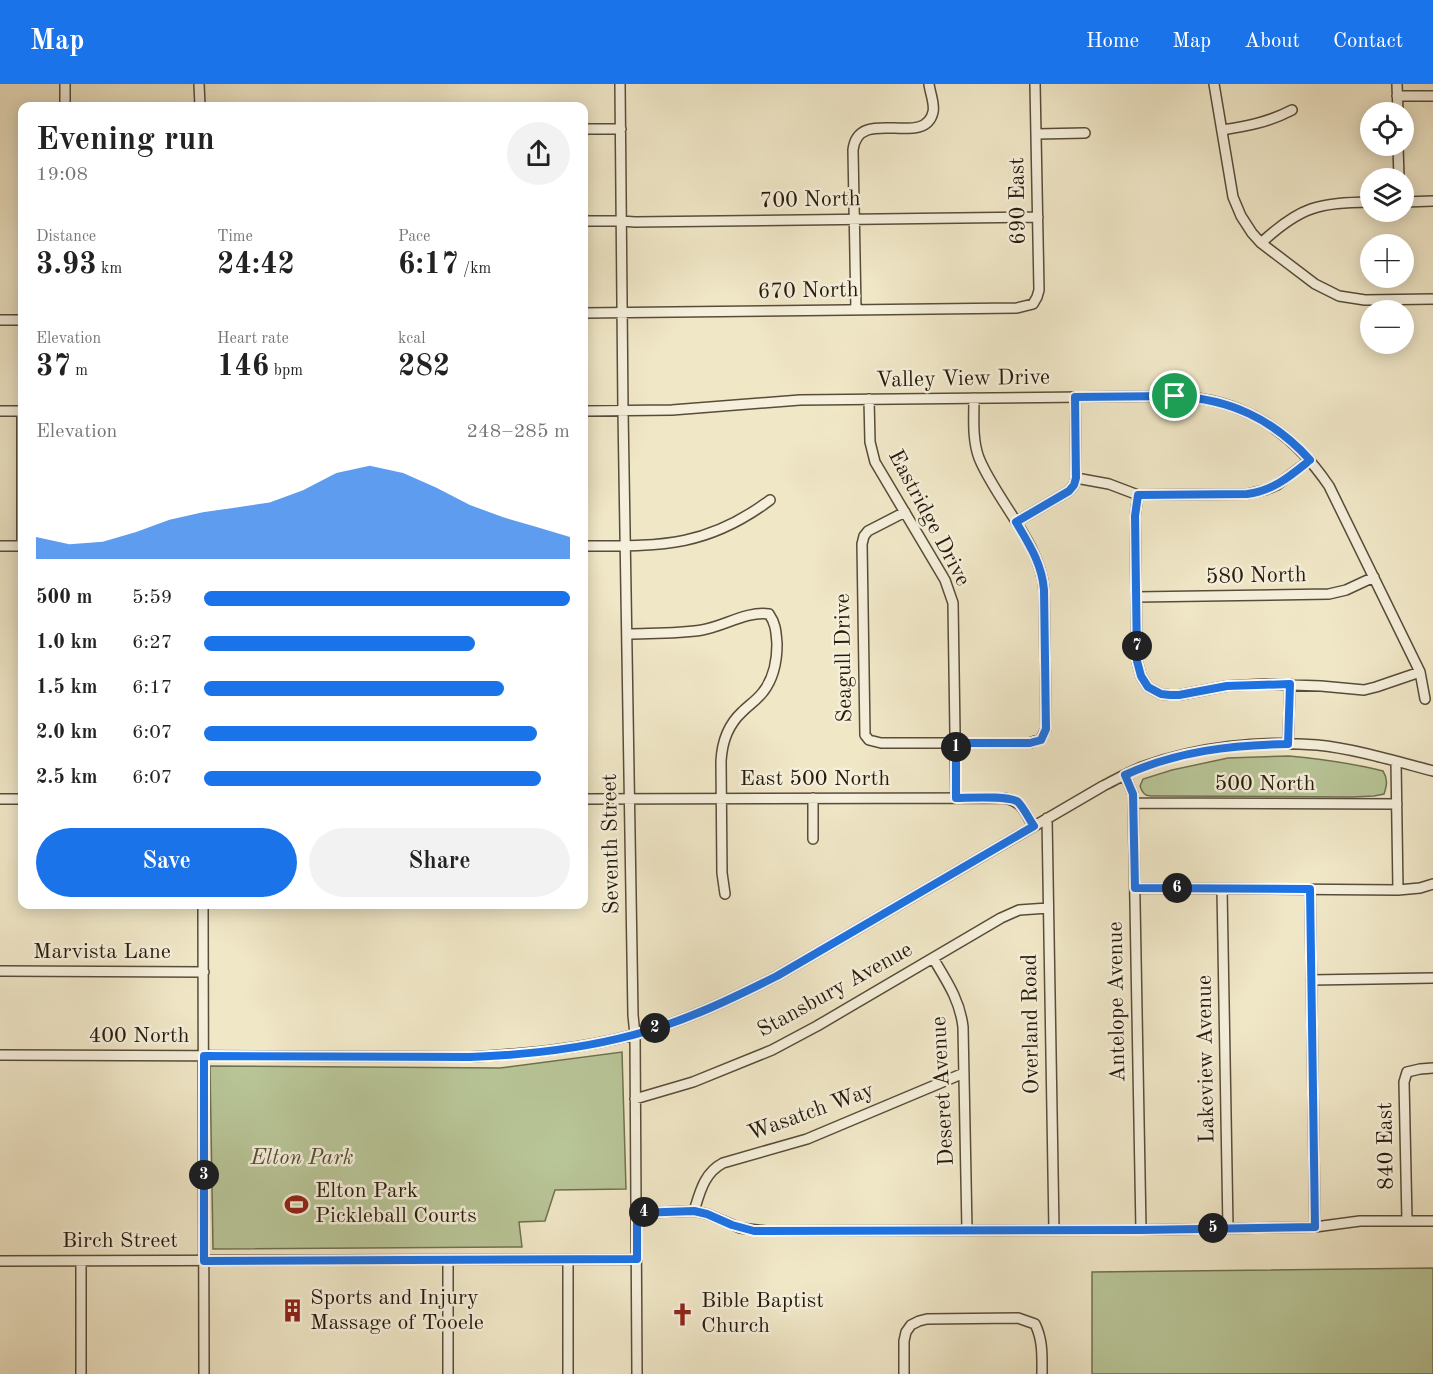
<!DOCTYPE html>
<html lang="en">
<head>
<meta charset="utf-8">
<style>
  body { margin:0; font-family:"Old Standard TT",serif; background:#f2f2f2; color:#222; height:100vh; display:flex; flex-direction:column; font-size:22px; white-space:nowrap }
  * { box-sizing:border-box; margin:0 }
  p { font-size:20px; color:#767676 }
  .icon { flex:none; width:33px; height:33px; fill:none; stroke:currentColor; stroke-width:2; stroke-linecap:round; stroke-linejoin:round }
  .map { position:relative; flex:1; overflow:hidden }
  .side { position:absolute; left:18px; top:18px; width:570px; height:807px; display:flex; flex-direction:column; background:#fff; border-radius:12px; box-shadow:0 3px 15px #0003 }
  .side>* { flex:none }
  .controls { position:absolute; left:1360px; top:18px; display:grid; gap:12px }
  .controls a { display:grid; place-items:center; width:54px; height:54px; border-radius:50%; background:#fff; box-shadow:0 3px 15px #0003; font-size:30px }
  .pin { position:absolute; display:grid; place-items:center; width:51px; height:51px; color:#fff; margin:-26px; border:3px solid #fff; border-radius:50%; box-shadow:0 2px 6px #0007 }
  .km { position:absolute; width:30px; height:30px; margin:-15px; border-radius:50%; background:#222; color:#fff; font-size:16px; line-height:30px; text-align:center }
  .round { display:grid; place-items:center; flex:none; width:63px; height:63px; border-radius:32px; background:#f2f2f2 }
  .overview { display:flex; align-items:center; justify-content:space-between; height:102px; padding:0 18px }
  h1 { font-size:33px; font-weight:600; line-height:45px }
  .metrics { display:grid; grid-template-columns:repeat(3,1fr); gap:9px; height:102px; padding:6px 18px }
  .metrics div { display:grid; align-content:center }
  .metrics b { font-size:30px; font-weight:600 }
  .metrics small { font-size:16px; font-weight:400 }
  .metrics p { font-size:16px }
  .chart { height:168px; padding:12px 18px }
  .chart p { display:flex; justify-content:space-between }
  .chart svg { width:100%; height:108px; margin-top:6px; fill:#1a73e8; opacity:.7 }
  .button { display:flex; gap:12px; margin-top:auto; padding:12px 18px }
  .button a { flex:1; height:69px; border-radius:36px; background:#1a73e8; color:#fff; font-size:24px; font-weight:600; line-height:69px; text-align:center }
  .button a+a { background:#f2f2f2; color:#222 }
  ul { padding:0 18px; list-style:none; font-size:20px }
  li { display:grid; grid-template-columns:96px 72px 1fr; align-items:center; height:45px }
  li i { height:15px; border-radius:8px; background:#1a73e8 }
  header { display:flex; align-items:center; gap:36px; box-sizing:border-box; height:84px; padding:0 30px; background:#1a73e8; color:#fff }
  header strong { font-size:28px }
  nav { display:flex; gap:33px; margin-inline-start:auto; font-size:21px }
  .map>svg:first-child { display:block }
  .green { fill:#b8c597; stroke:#6f7050; stroke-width:1.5 }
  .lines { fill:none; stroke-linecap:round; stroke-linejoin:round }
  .minor-casing { stroke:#584d39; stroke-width:12 }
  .minor { stroke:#f5efdb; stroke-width:9 }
  .route-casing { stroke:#fff; stroke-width:12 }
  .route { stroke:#1a73e8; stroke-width:8 }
  .labels { text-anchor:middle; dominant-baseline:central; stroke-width:5; stroke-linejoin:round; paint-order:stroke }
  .street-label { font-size:22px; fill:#261a0a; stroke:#f5efdb }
  .park-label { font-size:22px; font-style:italic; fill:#524d34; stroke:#f5efdb }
  .poi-label { font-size:22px; fill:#261a0a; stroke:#f5efdb; text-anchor:start }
</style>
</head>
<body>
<header>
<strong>Map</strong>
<nav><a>Home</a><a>Map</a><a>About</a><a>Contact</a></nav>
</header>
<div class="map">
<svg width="1433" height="1290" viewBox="0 0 1433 1290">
  <rect width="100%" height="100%" fill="#f0e7c7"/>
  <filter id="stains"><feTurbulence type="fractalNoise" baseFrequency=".00333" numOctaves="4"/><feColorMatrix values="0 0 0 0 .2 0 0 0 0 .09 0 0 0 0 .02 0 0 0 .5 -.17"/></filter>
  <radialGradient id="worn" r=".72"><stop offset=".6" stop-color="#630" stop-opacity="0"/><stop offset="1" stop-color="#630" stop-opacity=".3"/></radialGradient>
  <path class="green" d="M 1289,672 C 1321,675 1352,679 1383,687 C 1388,695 1387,701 1384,710 L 1374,712 L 1352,713 L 1160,712 C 1149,712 1144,714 1140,702 L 1143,695 L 1172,686 L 1228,674 Z
    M 622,968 L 626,1105 L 555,1106 L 545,1137 L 519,1138 L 522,1163 L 213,1165 L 210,982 L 500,984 Z
    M 1433,1184 L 1433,1290 L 1092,1290 L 1092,1188 Z"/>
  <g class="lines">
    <defs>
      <path id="minor" d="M 65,0 L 65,22
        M 199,0 L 200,22
        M 620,0 L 623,327 L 633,931 L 635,951 L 637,1290
        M 1214,0 L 1233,113 L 1241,132 L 1252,149 L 1261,159 L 1315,200 L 1339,212 L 1365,216 L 1433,215
        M 1397,0 L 1398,28
        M 1397,12 L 1433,12
        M 584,45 L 621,45
        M 1222,46 C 1248,42 1269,38 1292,26
        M 1037,50 L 1085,49
        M 1398,62 L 1399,94
        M 1404,118 L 1433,117
        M 584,137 L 622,137 L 635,138 L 1038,133
        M 1261,159 C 1301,122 1318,119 1371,118
        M 856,226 L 853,66 C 858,21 925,65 933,28 C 935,20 930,9 929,0
        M 584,229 L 1017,224 L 1033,220 L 1037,213 L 1039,206 L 1035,0
        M 0,236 L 22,236
        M 869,315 L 870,358 L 875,378 L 945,496 L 953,519 L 956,714
        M 0,327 L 22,327
        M 584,327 L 672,326 L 800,316 L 1175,312 C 1243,315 1291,346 1329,402 L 1420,588 L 1425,615
        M 1076,394 L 1109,400 L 1138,411 L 1247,410 L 1265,406 L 1277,401 L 1310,376
        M 1138,411 L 1135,432 L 1137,577 L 1141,592 L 1148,603 L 1161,610 L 1170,611 L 1179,611 L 1227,602 L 1266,600 L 1321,602 L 1364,606 L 1376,603 L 1420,588
        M 905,428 L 868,447 L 864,452 L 862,460 L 865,651 L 869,656 L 881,659 L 1030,659 L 1041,655 L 1046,645 L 1044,506 C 1041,460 996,416 979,374 C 972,355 974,334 974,314
        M 1016,438 L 1069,407 L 1074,401 L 1076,394 L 1075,313
        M 0,462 L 22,462
        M 22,462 L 22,327
        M 584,462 C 659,462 706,464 770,416
        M 1136,513 L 1329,510 L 1346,506 L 1374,493
        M 627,550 C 652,549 677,550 702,546 C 725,542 746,527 769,530 C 776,540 776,548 777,560 C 777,578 774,594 763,608 C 757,616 749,621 742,628 C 728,641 722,658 721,677 L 722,789 L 725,810
        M 1288,660 L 1290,600
        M 1396,678 L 1398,806
        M 1125,691 L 1133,710 L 1141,1146
        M 0,715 L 22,715
        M 584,715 L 1004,714 C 1022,717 1025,728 1033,742
        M 1134,719 L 1397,720
        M 1047,734 L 1054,1146
        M 813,755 L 813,714
        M 1135,804 L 1398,806 L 1420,804 L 1433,800
        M 1222,805 L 1228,1144
        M 1310,805 L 1315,1143
        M 203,820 L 204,1290
        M 933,874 C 946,896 960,916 963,943 L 967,1146
        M 0,887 L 204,888
        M 1311,896 L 1433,894
        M 0,971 L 470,973 C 525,970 580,965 633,951 C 684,938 731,915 777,892 L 1103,702 C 1117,695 1130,687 1145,682 C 1198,663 1260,656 1317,661 C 1356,665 1395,677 1433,687
        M 635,1015 L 693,998 L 772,966 L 817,942 L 1001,834 L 1019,826 L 1048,824
        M 694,1127 C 700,1108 704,1089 723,1079 L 807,1055 L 964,989
        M 637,1129 L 694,1127 L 707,1130 L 740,1144 L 766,1147 L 1141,1146 L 1315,1143 L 1360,1137 L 1433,1137
        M 1407,1137 L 1404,998 L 1407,988 L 1420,985 L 1433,984
        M 568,1175 L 568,1290
        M 448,1176 L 448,1290
        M 0,1177 L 637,1175
        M 81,1290 L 81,1177
        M 904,1290 L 904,1257 L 906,1248 L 911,1241 L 919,1237 L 927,1235 L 1018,1234 L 1035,1240 C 1043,1256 1042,1272 1042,1290"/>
    </defs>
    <use href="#minor" class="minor-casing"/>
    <use href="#minor" class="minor"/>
  </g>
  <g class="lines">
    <defs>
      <path id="route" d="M 1175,312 C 1230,315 1273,335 1310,376 C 1290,392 1273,407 1247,410 L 1138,411 L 1135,432 L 1137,577 L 1141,592 L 1148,603 L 1161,610 L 1170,611 L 1179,611 L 1227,602 L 1290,600 L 1288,660 C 1232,661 1177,667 1125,691 L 1133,710 L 1135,804 L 1310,805 L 1315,1143 L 1141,1146 L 754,1147 L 732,1141 L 707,1130 L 694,1127 L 637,1129 L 637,1175 L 204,1177 L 204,972 L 470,973 C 525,971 580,965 633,951 C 684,938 731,915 777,892 L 1034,742 C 1029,735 1024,724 1018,718 C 1009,711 968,714 956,714 L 956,659 L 1030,659 L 1041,656 L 1046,645 L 1044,506 C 1042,480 1029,460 1016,438 L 1069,407 L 1074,401 L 1076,394 L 1075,313 Z"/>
    </defs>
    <use href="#route" class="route-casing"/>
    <use href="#route" class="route"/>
  </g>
  <defs>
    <symbol id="stadium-bare" viewBox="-9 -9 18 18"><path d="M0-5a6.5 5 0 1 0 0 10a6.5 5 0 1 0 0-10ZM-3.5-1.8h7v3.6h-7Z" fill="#8f2418" stroke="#f5efdb" stroke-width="2.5" paint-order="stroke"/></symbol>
    <symbol id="building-bare" viewBox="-9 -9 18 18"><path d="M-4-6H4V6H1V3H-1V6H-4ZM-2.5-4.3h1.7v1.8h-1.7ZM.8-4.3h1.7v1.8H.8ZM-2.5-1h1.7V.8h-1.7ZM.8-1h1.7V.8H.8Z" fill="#8f2418" stroke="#f5efdb" stroke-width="2.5" paint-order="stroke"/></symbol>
    <symbol id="church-bare" viewBox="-9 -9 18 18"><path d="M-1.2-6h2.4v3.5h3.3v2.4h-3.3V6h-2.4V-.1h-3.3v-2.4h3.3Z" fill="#8f2418" stroke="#f5efdb" stroke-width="2.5" paint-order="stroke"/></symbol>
  </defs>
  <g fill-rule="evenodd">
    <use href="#stadium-bare" x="280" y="1104" width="33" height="33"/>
    <use href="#building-bare" x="276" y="1210" width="33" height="33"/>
    <use href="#church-bare" x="666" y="1214" width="33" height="33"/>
  </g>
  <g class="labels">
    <g class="street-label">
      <text transform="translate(810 116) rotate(-1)">700 North</text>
      <text transform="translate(1018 117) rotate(-91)">690 East</text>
      <text transform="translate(808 207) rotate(-1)">670 North</text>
      <text transform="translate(963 295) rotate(-1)">Valley View Drive</text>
      <text transform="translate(929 434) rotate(62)">Eastridge Drive</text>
      <text transform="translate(1256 492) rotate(-1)">580 North</text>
      <text transform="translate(844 574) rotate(-91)">Seagull Drive</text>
      <text x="815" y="695">East 500 North</text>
      <text x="1265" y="700">500 North</text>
      <text transform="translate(611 760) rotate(-91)">Seventh Street</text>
      <text x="102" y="868">Marvista Lane</text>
      <text transform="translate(835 906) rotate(-29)">Stansbury Avenue</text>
      <text transform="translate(1117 918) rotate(-91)">Antelope Avenue</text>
      <text transform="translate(1031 940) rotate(-91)">Overland Road</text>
      <text x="139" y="952">400 North</text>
      <text transform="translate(1206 975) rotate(-91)">Lakeview Avenue</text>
      <text transform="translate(943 1007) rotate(-93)">Deseret Avenue</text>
      <text transform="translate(811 1028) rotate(-20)">Wasatch Way</text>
      <text transform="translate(1386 1062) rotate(-91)">840 East</text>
      <text x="120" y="1157">Birch Street</text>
    </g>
    <g class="park-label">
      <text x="302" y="1074">Elton Park</text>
    </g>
    <g class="poi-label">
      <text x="315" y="1107">Elton Park<tspan x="315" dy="25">Pickleball Courts</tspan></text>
      <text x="310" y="1214">Sports and Injury<tspan x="310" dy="25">Massage of Tooele</tspan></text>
      <text x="701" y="1217">Bible Baptist<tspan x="701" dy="25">Church</tspan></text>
    </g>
  </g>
  <rect width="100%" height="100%" filter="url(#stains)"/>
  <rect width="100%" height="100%" fill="url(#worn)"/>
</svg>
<div class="controls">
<a><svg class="icon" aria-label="locate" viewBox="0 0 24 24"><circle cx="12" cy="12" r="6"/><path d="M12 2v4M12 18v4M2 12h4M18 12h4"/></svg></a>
<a><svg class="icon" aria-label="layers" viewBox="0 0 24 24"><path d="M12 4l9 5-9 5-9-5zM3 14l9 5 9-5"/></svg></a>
<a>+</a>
<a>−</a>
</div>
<div class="pin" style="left:1175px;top:312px;background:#1e9e55"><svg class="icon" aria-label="arrive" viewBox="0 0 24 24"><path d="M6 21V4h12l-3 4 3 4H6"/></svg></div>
<b class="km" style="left:956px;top:663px">1</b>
<b class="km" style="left:655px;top:944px">2</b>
<b class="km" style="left:204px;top:1091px">3</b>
<b class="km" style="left:644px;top:1128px">4</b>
<b class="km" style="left:1213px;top:1144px">5</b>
<b class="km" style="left:1177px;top:804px">6</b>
<b class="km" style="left:1137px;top:562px">7</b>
<section class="side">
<div class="overview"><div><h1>Evening run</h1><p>19:08</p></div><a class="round"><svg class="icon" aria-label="share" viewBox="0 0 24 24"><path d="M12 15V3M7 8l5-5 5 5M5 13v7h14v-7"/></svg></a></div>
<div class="metrics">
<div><p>Distance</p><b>3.93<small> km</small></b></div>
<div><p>Time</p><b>24:42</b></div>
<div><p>Pace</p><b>6:17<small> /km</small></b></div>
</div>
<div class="metrics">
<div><p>Elevation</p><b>37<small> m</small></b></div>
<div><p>Heart rate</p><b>146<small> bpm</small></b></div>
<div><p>kcal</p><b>282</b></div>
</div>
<div class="chart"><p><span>Elevation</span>248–285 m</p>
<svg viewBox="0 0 160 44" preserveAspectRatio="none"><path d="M0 44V35L10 38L20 37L30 33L40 28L50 25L60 23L70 21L80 16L90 9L100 6L110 9L120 15L130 22L140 27L150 31L160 35V44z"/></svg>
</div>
<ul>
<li><b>500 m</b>5:59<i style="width:100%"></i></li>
<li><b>1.0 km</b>6:27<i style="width:74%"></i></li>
<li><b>1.5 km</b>6:17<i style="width:82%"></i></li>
<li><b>2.0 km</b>6:07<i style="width:91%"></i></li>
<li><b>2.5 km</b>6:07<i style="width:92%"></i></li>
</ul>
<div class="button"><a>Save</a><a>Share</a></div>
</section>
</div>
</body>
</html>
